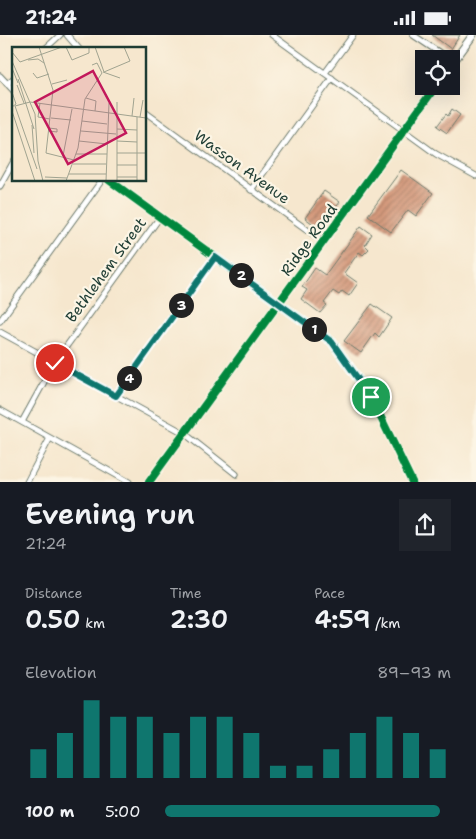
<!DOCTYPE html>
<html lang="en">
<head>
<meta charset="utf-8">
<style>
  body { margin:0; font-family:"Shantell Sans",sans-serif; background:#20242c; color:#f1f3f6; height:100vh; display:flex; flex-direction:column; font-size:19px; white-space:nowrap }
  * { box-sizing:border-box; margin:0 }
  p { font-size:16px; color:#9ea1a6 }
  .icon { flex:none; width:28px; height:28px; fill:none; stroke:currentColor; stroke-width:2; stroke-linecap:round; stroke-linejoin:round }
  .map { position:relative; height:447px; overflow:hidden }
  .details { display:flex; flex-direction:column; background:#171b24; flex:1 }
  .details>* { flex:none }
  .controls { position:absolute; left:415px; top:15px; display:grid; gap:10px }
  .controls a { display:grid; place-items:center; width:45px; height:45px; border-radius:0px; background:#171b24; box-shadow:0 5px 20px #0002; font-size:25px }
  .pin { position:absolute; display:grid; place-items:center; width:42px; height:42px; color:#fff; margin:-21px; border:2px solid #fff; border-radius:50%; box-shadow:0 1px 5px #0007 }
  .km { position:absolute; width:25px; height:25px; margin:-12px; border-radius:50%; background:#222; color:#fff; font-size:14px; line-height:25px; text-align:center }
  .round { display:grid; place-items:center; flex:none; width:52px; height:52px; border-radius:0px; background:#20242c }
  .head { display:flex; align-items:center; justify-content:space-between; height:85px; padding:0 25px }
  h1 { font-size:28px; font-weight:600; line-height:38px }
  .metrics { display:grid; grid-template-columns:repeat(3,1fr); gap:8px; height:85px; padding:5px 25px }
  .metrics div { display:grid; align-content:center }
  .metrics b { font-size:25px; font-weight:600 }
  .metrics small { font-size:14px; font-weight:400 }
  .metrics p { font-size:14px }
  .chart { height:140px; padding:10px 25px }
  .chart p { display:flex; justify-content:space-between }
  .chart svg { width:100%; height:90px; margin-top:5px; stroke:#0f766e; stroke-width:6 }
  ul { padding:0 25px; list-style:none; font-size:16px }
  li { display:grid; grid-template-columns:80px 60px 1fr; align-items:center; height:38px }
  li i { height:12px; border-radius:6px; background:#0f766e }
  .status { display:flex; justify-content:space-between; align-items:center; height:35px; padding:0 25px; background:#171b24; direction:ltr }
  .status svg { height:14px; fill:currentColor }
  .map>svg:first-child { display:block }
  .building { fill:url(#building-hatch) }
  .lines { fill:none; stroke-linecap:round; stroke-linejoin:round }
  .minor-casing { stroke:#6a786a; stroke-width:7 }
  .secondary-casing { stroke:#6a786a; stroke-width:9 }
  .minor { stroke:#fff; stroke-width:5 }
  .secondary { stroke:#fff; stroke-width:7 }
  .cycleway-casing { stroke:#fcf5e5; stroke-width:11 }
  .cycleway { stroke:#00873e; stroke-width:8 }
  .route-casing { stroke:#fff; stroke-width:10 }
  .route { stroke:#0f766e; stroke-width:6 }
  .labels { text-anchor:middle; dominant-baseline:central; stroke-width:4.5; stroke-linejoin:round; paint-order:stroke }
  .street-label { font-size:15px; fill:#1f3d34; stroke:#fcf5e5 }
  .inset-road { fill:none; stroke:#a0a390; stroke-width:1 }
  .view { fill:#c2185b; fill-opacity:0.15; stroke:#c2185b; stroke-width:2.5 }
  .inset-edge { fill:none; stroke:#1f3d34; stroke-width:2.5 }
</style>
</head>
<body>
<div class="status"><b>21:24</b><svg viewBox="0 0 49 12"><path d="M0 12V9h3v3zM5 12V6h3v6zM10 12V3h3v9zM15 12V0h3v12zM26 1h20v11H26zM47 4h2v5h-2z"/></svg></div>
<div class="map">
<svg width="476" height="447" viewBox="0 0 476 447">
  <defs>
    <pattern id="building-hatch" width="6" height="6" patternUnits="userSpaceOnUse" patternTransform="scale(1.25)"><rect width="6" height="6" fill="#d4997c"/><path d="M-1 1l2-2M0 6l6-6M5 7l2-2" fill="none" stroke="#ab7e66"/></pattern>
  </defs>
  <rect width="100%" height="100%" fill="#fcf5e5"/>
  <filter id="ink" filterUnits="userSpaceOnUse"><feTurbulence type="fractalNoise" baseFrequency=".02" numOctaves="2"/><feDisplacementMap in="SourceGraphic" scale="10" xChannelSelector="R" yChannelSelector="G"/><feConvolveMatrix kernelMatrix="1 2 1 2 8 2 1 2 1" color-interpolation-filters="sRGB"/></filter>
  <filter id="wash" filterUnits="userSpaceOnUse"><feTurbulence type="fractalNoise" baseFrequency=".0096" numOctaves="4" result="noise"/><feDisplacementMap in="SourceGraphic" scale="20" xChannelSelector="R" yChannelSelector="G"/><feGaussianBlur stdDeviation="1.12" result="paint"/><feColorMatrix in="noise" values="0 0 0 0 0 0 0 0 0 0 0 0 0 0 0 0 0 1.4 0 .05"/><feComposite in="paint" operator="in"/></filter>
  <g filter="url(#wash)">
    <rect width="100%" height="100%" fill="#f6e7ce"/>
    <g id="blocks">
      <path class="building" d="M 432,0 L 460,0 L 451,14 Z
        M 452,74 L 460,80 L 447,98 L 437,91 L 446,79 L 448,81 Z
        M 401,135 L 433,158 L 416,181 L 408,175 L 391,197 L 368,180 Z
        M 324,156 L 340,167 L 320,194 L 305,183 Z
        M 361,191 L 372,199 L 365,210 L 369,214 L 363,220 L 359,217 L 344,238 L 358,248 L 349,261 L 342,256 L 339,260 L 333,256 L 324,268 L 327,270 L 320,278 L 301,264 L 307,255 L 302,252 L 315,233 L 325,240 Z
        M 372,269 L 392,283 L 379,302 L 375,298 L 361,318 L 344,306 Z"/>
    </g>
  </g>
  <g filter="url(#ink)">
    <use href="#blocks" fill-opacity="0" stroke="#6a786a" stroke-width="1"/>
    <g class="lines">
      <defs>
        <path id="minor" d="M 67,0 L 79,14
          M 272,0 L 436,119 L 476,141
          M 413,0 L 449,24
          M 45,14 L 60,0
          M 325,38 L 353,0
          M 0,41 L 14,56
          M 7,49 L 14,43
          M 145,77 L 324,207
          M 109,145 L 332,307 L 371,362 L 412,447
          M 0,151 L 14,126
          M 251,155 L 332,43
          M 0,286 L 102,145
          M 0,297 L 184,398 L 236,439
          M 116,361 L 215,222
          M 0,375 L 129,447
          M 22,387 L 55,327 L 160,182
          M 27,447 L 50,403"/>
        <path id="secondary" d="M 451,30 L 473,0
          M 149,447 L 436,51"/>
      </defs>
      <use href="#minor" class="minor-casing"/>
      <use href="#secondary" class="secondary-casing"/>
      <use href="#minor" class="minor"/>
      <use href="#secondary" class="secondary"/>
      <defs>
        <path id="cycleway" d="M 109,145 L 332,307 L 371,362 L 412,447
          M 149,447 L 436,51"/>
      </defs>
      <use href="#cycleway" class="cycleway-casing"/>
      <use href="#cycleway" class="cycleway"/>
    </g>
  </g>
  <g class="lines" filter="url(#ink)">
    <defs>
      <path id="route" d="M 55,328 L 116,361 L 215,222 L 332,307 L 371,362"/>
    </defs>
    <use href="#route" class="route-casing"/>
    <use href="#route" class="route"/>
  </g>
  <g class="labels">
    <g class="street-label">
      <text transform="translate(242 132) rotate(36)">Wasson Avenue</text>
      <text transform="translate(309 205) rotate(-54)">Ridge Road</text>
      <text transform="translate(106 235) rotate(-54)">Bethlehem Street</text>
    </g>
  </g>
  <g transform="translate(12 12)">
    <rect width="134" height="134" fill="#f6e7ce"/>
    <path class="inset-road" d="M 27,0 L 41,43 L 34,106 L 62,113M 54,0 L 60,13 L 77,6 L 77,0M 83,0 L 92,25 L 118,14 L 112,0M 0,5 L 8,15 L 50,0M 16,13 L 26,12 L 32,16M 0,14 L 23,67 L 26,114 L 31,134M 80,18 L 85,16 L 90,26M 0,21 L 6,36M 91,25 L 108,31M 21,26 L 25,31 L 37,27M 6,32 L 22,82M 40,37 L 55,33M 5,38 L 12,56M 0,45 L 4,57 L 0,60M 74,51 L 84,54 L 83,64M 28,56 L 26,70 L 38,72M 3,59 L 18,55 L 134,71M 3,59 L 25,122M 0,64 L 23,134M 120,69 L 122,51M 128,70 L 131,53M 39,71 L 59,73M 70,74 L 95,77M 20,78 L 22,106M 105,82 L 125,83M 37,84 L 45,85 L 45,82 L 37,81M 69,84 L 104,87M 67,94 L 95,97M 105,94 L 125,95M 105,106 L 134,106M 64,107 L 95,107M 51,109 L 60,62M 61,117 L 94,117M 105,118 L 125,118M 57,127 L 94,127M 33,130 L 55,131M 105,130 L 125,130M 54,134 L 66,101 L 73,52 L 90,26M 94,134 L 97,56M 105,134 L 105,55M 125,134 L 125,70"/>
    <path class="view" d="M 81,24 L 114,86 L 56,117 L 23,55 Z"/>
    <rect width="134" height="134" class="inset-edge"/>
  </g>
</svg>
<div class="controls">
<a><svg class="icon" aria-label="locate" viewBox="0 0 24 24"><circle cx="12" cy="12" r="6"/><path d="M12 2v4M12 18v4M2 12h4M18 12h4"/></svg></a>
</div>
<div class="pin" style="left:371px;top:362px;background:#1e9e55"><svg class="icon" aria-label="arrive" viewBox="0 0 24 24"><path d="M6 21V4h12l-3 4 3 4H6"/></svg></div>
<div class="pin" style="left:55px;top:328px;background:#d93025"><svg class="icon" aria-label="check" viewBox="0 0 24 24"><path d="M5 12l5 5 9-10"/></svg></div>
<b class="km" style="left:314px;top:294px">1</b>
<b class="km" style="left:241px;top:240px">2</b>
<b class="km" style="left:181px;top:270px">3</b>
<b class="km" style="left:129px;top:343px">4</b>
</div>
<section class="details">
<div class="head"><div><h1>Evening run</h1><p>21:24</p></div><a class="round"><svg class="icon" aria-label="share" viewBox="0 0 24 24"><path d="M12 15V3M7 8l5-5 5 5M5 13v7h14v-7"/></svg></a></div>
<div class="metrics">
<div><p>Distance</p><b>0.50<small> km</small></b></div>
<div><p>Time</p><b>2:30</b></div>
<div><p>Pace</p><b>4:59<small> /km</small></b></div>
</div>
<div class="chart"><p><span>Elevation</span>89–93 m</p>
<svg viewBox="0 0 160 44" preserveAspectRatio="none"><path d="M5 44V30M15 44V22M25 44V6M35 44V14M45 44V14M55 44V22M65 44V14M75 44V14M85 44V22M95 44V38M105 44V38M115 44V30M125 44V22M135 44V14M145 44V22M155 44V30"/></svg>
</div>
<ul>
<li><b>100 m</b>5:00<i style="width:96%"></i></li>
</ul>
</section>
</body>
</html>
